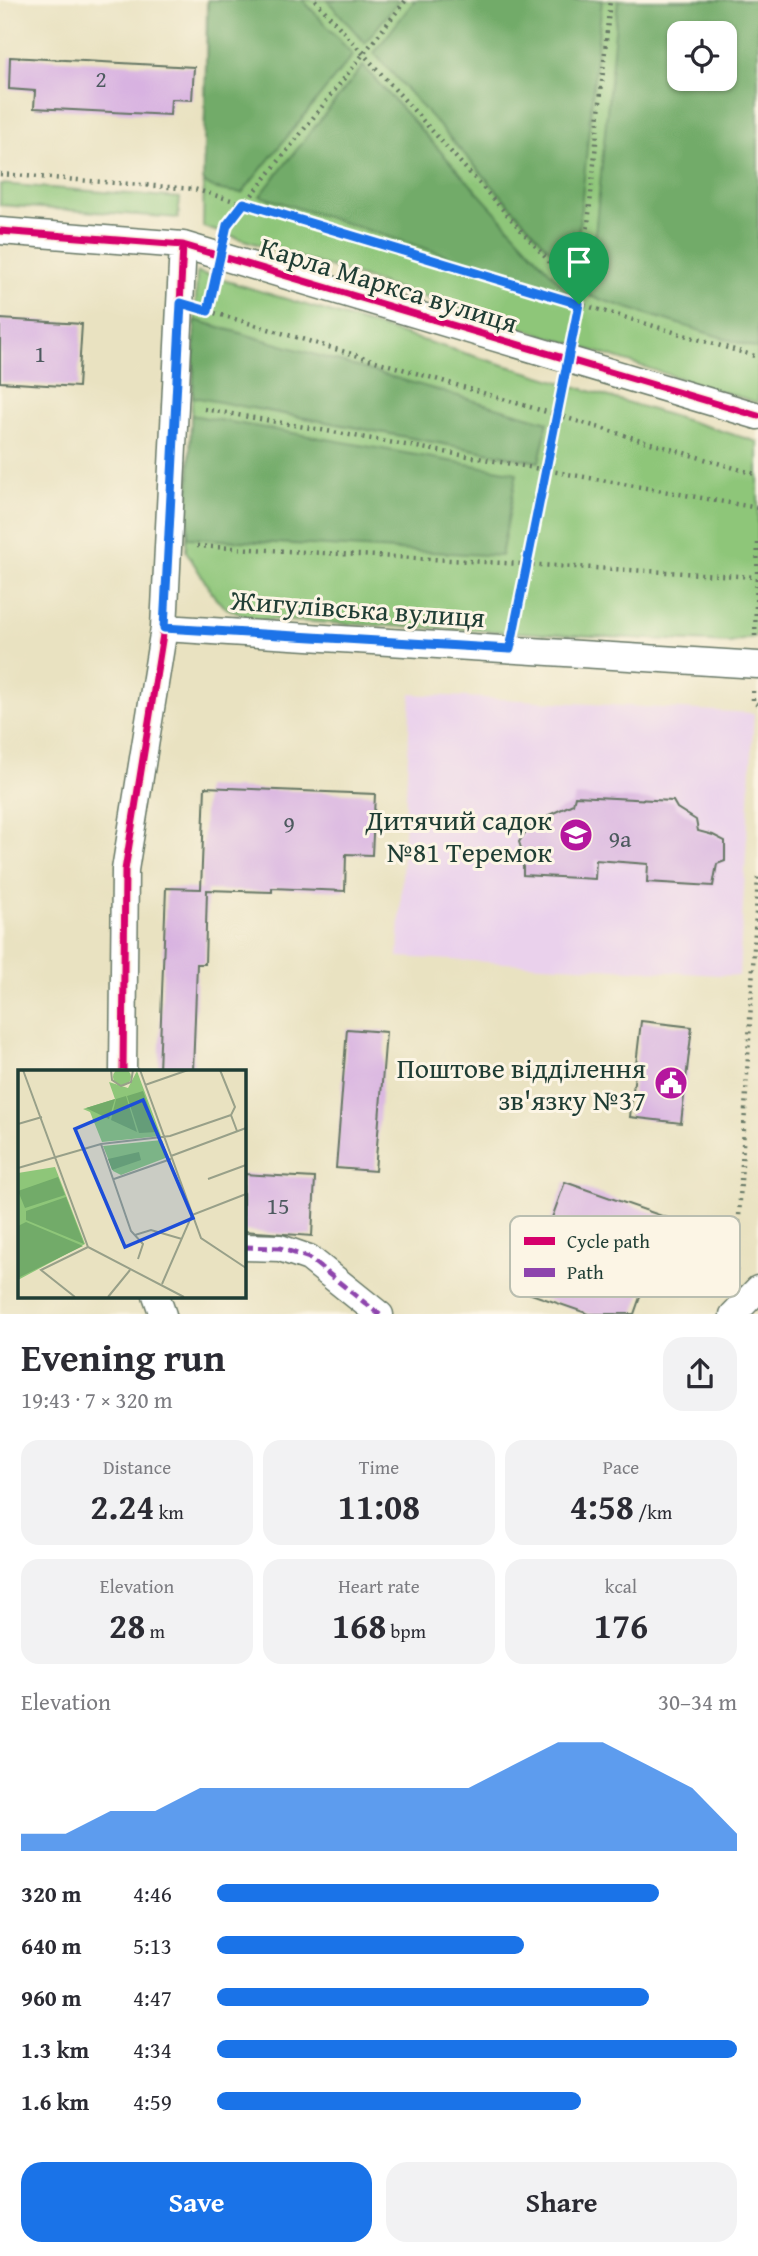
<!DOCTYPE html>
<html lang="en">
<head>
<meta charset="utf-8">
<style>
  body { margin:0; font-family:"Gentium Book Plus",serif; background:#f2f2f3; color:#2b2b33; height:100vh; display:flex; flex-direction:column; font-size:26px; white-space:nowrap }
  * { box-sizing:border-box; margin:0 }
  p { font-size:23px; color:#7c7c81 }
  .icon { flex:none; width:38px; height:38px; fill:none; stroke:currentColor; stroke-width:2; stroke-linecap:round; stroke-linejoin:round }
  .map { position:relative; height:1314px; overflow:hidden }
  .side { display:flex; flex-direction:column; background:#fff; flex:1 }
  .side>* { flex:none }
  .tools { position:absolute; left:667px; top:21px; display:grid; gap:14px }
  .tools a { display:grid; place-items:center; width:70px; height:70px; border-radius:14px; background:#fff; box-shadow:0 2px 5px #0004; font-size:35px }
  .pin { position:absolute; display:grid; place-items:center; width:60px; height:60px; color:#fff; margin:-72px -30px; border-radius:50% 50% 50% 0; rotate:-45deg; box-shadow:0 0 7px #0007 }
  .pin .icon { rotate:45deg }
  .round { display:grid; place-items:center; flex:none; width:74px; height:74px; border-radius:21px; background:#f2f2f3 }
  .headline { display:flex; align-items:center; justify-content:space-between; height:119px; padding:0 21px }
  h1 { font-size:38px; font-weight:700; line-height:52px }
  .metrics { display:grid; grid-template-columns:repeat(3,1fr); gap:10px; height:119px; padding:7px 21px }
  .metrics div { display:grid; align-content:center; border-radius:18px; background:#f2f2f3; text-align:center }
  .metrics b { font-size:35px; font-weight:700 }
  .metrics small { font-size:19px; font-weight:400 }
  .metrics p { font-size:19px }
  .chart { height:196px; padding:14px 21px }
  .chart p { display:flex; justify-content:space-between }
  .chart svg { width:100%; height:126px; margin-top:7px; fill:#1a73e8; opacity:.7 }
  .cta { display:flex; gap:14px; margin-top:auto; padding:14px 21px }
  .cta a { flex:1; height:80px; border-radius:21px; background:#1a73e8; color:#fff; font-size:28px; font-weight:700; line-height:80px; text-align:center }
  .cta a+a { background:#f2f2f3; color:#2b2b33 }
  ul { padding:0 21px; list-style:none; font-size:23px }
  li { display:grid; grid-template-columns:112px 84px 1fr; align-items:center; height:52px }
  li i { height:18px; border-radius:9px; background:#1a73e8 }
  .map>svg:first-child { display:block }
  .built { fill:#ead1ec }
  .green { fill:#8ec679; stroke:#568256; stroke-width:2; fill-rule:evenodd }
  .forest { fill:#72ab69; stroke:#48744e; stroke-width:2; fill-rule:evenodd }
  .building { fill:#d8b2e1 }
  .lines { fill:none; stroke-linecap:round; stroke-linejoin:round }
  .minor-casing { stroke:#667765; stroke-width:29 }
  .path { stroke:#667765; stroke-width:4.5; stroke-dasharray:2 5; stroke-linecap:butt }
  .minor { stroke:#fff; stroke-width:26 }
  .quiet { stroke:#8e44ad; stroke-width:5; stroke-dasharray:10 5; stroke-linecap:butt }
  .cycleway-casing { stroke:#fcf5e5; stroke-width:11 }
  .cycleway { stroke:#d6006c; stroke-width:7 }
  .route-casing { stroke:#fff; stroke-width:14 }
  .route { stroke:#1a73e8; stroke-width:9 }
  .labels { text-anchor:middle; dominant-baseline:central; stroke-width:6; stroke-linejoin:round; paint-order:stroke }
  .number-label { font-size:24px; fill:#4d5a5f }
  .street-label { font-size:28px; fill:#1f3d34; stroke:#fcf5e5 }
  .poi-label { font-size:28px; fill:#1f3d34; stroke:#fcf5e5; text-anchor:end }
  .inset-road { fill:none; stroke:#98a089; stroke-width:2 }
  .view { fill:#1d4ed8; fill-opacity:0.15; stroke:#1d4ed8; stroke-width:3.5 }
  .inset-edge { fill:none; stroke:#1f3d34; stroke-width:3.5 }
  .key { fill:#fcf5e5; stroke:#babeb0; stroke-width:2 }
  .key-label { font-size:19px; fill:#1f3d34 }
</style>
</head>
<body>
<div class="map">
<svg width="758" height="1315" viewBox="0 0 758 1315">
  <rect width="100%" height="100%" fill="#fcf5e5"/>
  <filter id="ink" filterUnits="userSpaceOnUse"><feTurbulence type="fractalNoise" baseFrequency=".0143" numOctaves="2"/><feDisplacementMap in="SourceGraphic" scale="14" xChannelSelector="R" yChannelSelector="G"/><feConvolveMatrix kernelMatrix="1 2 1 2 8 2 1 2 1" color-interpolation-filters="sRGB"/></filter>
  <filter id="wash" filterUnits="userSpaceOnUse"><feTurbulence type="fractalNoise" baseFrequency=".00686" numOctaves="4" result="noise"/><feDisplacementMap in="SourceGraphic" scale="28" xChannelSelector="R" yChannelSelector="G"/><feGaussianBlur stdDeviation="1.57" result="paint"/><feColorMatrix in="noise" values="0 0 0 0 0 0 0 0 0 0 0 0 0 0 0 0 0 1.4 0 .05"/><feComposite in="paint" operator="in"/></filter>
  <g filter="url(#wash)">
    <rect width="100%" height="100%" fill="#e9e2c1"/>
    <path class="built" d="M 411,694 L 754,713 L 739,976 L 398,957 Z"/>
    <path class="green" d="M 207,0 L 758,0 L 758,403 L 203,227 ZM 679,33 L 724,33 L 724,79 L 679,79 Z
      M 0,184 L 180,198 L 178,218 L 0,205 Z
      M 197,272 L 758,442 L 758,636 L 730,643 L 252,619 L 226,608 L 216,599 L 186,551 Z"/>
    <path class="forest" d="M 208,0 L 303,0 L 353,55 L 242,193 C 230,191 209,191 203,180 Z
      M 327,0 L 399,0 L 365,43 Z
      M 415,0 L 602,0 L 574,277 L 374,53 Z
      M 618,0 L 758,0 L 758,349 L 589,296 ZM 679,33 L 724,33 L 724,79 L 679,79 Z
      M 363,66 L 571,295 L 260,196 Z
      M 195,320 L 548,422 L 539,462 L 193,397 Z
      M 191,415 L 517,473 L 501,556 L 188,538 Z"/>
    <g id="blocks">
      <path class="building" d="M 10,57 L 194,67 L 192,100 L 171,99 L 170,115 L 34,108 L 35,91 L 9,89 Z
        M 0,319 L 82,324 L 78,387 L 0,382 Z
        M 205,787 L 375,794 L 372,855 L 346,854 L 345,891 L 272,888 L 272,892 L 207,890 L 205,964 L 197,964 L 193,1071 L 159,1071 L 166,888 L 201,889 Z
        M 575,796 L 673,801 L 677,808 L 696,820 L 698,831 L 713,835 L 725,841 L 725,861 L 717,864 L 713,886 L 647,882 L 648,864 L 596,860 L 595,879 L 523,875 L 523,854 L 519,842 L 529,827 L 544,827 L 549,815 L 573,804 Z
        M 641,1021 L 692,1027 L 681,1123 L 630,1117 Z
        M 347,1029 L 386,1032 L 375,1171 L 336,1168 Z
        M 243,1174 L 315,1178 L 312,1236 L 243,1231 Z
        M 565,1182 L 668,1218 L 634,1314 L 589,1314 L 525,1292 Z"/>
    </g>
  </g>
  <g filter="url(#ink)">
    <use href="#blocks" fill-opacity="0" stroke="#667765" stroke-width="2"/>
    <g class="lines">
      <defs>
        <path id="minor" d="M 0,231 L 183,245 L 758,416
          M 164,628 L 758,665
          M 123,1071 L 125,870 L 164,628 L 183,245
          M 243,1247 L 280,1248 L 309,1258 L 380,1315
          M 156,1295 L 163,1315
          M 733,1315 L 758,1289"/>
      </defs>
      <use href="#minor" class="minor-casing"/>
      <path class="path" d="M 315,0 L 580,296
        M 0,174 L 194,189 L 758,357
        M 226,228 L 406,0
        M 208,311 L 758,475
        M 573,332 L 581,296 L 610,0
        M 204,409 L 758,508
        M 197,546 L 756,577
        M 516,621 L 563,386
        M 755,636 L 758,543
        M 753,691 L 753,702 L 758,705
        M 736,1271 L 758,877"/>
      <use href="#minor" class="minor"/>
      <path class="quiet" d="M 243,1247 L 280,1248 L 309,1258 L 380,1315"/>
      <defs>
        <path id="cycleway" d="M 0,231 L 183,245 L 758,416
          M 123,1071 L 125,870 L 164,628 L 183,245"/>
      </defs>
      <use href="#cycleway" class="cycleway-casing"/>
      <use href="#cycleway" class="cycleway"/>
    </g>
  </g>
  <g class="lines" filter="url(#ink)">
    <defs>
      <path id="route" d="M 244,203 L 579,304 L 510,649 L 164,628 L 181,303 L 208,311 L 227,225 Z"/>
    </defs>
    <use href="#route" class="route-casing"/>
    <use href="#route" class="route"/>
  </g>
  <defs>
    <symbol id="school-disc" viewBox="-11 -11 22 22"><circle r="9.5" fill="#b5179e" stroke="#fcf5e5"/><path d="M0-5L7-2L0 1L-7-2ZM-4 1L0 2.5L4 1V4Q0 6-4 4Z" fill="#fff"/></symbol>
    <symbol id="civic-disc" viewBox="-11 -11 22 22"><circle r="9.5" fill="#b5179e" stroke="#fcf5e5"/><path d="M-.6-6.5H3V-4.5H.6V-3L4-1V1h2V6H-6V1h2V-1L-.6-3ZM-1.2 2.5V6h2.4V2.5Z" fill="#fff"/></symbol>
  </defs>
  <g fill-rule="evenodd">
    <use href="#school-disc" x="557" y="816" width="38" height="38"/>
    <use href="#civic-disc" x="652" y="1064" width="38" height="38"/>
  </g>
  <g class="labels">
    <g class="number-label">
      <text x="101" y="78">2</text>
      <text x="40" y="353">1</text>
      <text x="289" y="823">9</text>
      <text x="620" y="838">9а</text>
      <text x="278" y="1205">15</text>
    </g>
    <g class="street-label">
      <text transform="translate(389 284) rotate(17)">Карла Маркса вулиця</text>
      <text transform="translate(358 608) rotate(4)">Жигулівська вулиця</text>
    </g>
    <g class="poi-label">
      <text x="552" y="819">Дитячий садок<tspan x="552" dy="32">№81 Теремок</tspan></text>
      <text x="646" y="1067">Поштове відділення<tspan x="646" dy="32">зв'язку №37</tspan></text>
    </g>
  </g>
  <g transform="translate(18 1070)">
    <rect width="228" height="228" fill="#e9e2c1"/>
    <path d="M95 7a9 9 0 1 1 18 0a9 9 0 1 1-18 0ZM 119,1 L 143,66 L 84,72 L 72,42 L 65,39 L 97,29 L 91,12 L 110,18 ZM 144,70 L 150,87 L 103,105 L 95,101 L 85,76 ZM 37,97 L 67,174 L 0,210 L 0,103 Z" fill="#8ec679"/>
    <path d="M 125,21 L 139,61 L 139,62 L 121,63 L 109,26 ZM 108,26 L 119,62 L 93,50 L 98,29 ZM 97,29 L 91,49 L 68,38 ZM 121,82 L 123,90 L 94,100 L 90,89 ZM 40,107 L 47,125 L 7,138 L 0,121 ZM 48,127 L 66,174 L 8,150 L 8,141 ZM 8,152 L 65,176 L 0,208 L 0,156 Z" fill="#72ab69"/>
    <path class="inset-road" d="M 5,0 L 70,177 L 166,227M 93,0 L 94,10 L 103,16 L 113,12 L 115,0M 122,0 L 183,168 L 228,198M 202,0 L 217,37 L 213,45 L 219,61M 127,15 L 170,0M 0,54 L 24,47M 83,74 L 113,161 L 125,174 L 120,189M 153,86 L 228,58M 0,98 L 83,74 L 152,66 L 213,45M 96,109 L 153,89M 190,109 L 228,95M 117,165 L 133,160 L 164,169M 144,214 L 174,145 L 228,124M 57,227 L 23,200 L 70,177M 90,227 L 112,200"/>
    <path class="view" d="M 125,30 L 175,148 L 107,177 L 57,59 Z"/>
    <rect width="228" height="228" class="inset-edge"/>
  </g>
  <rect x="510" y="1216" width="230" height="81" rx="10" class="key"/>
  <rect x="524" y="1237" width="31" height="8" fill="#d6006c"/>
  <rect x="524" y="1268" width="31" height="9" fill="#8e44ad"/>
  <g class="key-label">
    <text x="567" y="1248">Cycle path</text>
    <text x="567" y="1279">Path</text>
  </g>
</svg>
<div class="tools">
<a><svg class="icon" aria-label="locate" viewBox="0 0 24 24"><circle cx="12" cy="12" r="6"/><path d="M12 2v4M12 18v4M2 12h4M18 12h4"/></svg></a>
</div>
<div class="pin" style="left:579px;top:304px;background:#1e9e55"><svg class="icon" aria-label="arrive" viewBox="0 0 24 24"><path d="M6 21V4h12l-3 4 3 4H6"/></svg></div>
</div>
<section class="side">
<div class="headline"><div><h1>Evening run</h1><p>19:43 · 7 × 320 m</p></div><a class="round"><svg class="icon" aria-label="share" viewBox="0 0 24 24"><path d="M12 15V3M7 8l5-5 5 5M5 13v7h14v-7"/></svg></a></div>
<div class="metrics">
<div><p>Distance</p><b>2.24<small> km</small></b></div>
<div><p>Time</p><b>11:08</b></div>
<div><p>Pace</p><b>4:58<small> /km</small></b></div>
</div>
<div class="metrics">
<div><p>Elevation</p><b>28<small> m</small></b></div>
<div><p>Heart rate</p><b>168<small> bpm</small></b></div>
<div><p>kcal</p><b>176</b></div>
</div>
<div class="chart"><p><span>Elevation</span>30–34 m</p>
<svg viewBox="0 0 160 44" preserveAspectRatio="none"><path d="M0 44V38L10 38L20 30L30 30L40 22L50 22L60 22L70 22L80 22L90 22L100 22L110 14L120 6L130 6L140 14L150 22L160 38V44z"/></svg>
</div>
<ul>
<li><b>320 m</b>4:46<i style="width:85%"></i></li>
<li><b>640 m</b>5:13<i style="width:59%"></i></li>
<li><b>960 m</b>4:47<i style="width:83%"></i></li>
<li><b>1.3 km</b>4:34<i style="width:100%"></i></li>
<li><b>1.6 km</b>4:59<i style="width:70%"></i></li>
</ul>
<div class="cta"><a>Save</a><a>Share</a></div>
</section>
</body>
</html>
